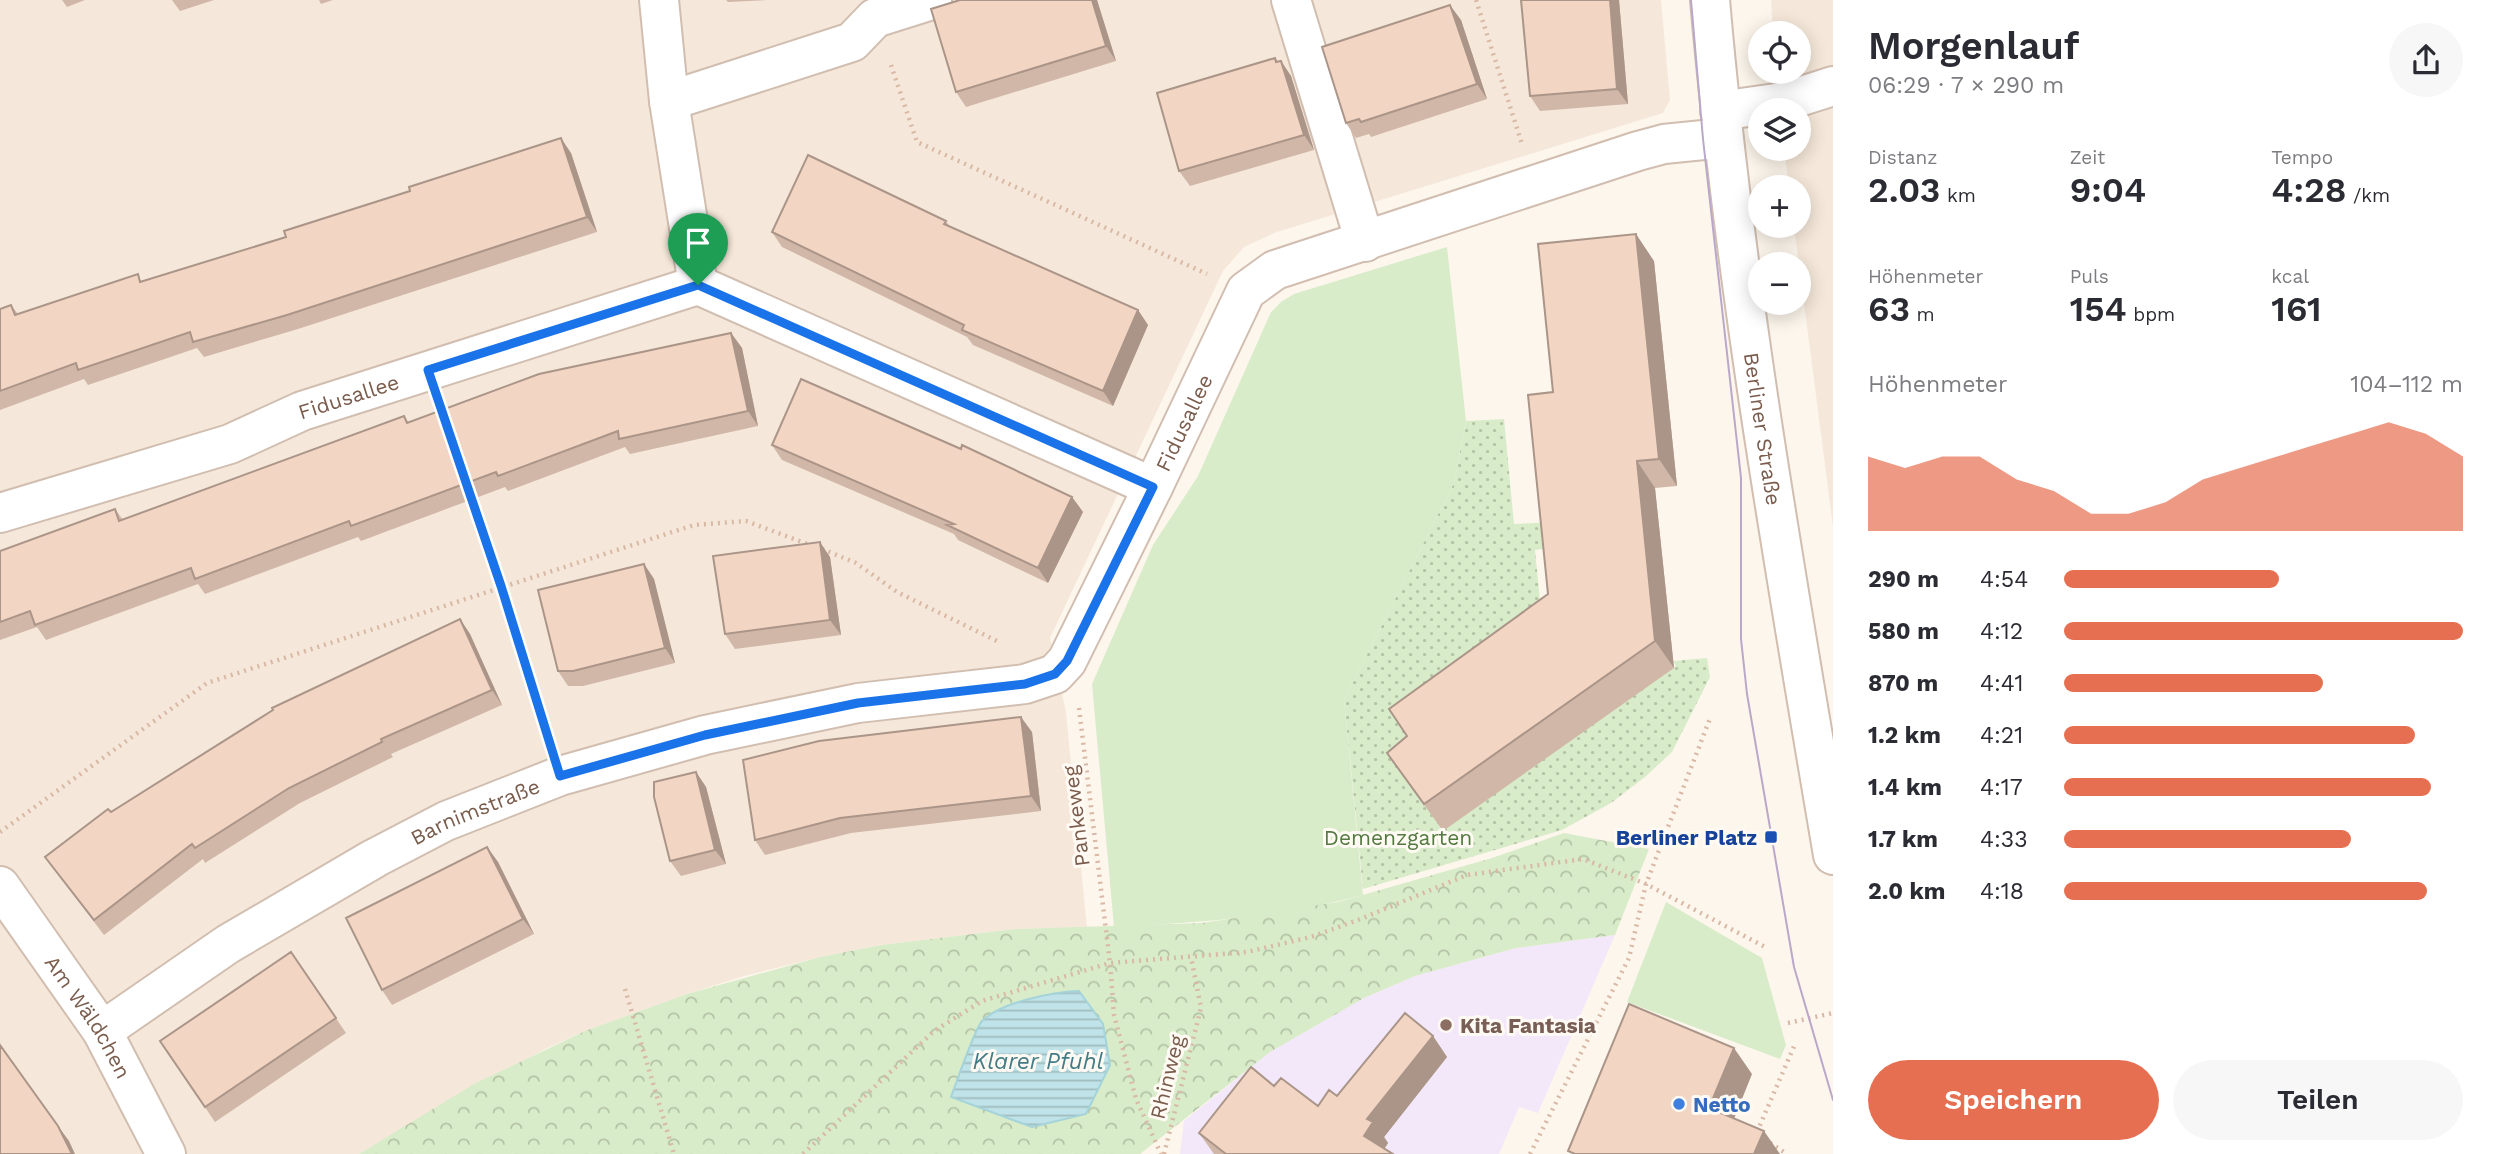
<!DOCTYPE html>
<html lang="de">
<head>
<meta charset="utf-8">
<style>
  body { margin:0; font-family:"Work Sans",sans-serif; background:#f7f7f7; color:#2b2b33; height:100vh; display:flex; flex-direction:column; font-size:26px; white-space:nowrap }
  * { box-sizing:border-box; margin:0 }
  p { font-size:23px; color:#7c7c81 }
  .icon { flex:none; width:38px; height:38px; fill:none; stroke:currentColor; stroke-width:2; stroke-linecap:round; stroke-linejoin:round }
  .map { position:relative; flex:1; overflow:hidden }
  .details { display:flex; flex-direction:column; background:#fff; width:665px }
  .details>* { flex:none }
  .tools { position:absolute; left:1748px; top:21px; display:grid; gap:14px }
  .tools a { display:grid; place-items:center; width:63px; height:63px; border-radius:50%; background:#fff; box-shadow:0 4px 18px #0003; font-size:35px }
  .pin { position:absolute; display:grid; place-items:center; width:60px; height:60px; color:#fff; margin:-72px -30px; border-radius:50% 50% 50% 0; rotate:-45deg; box-shadow:0 0 7px #0007 }
  .pin .icon { rotate:45deg }
  .round { display:grid; place-items:center; flex:none; width:74px; height:74px; border-radius:37px; background:#f7f7f7 }
  .headline { display:flex; align-items:center; justify-content:space-between; height:119px; padding:0 35px }
  h1 { font-size:38px; font-weight:600; line-height:52px }
  .figures { display:grid; grid-template-columns:repeat(3,1fr); gap:10px; height:119px; padding:7px 35px }
  .figures div { display:grid; align-content:center }
  .figures b { font-size:35px; font-weight:600 }
  .figures small { font-size:19px; font-weight:400 }
  .figures p { font-size:19px }
  .chart { height:196px; padding:14px 35px }
  .chart p { display:flex; justify-content:space-between }
  .chart svg { width:100%; height:126px; margin-top:7px; fill:#e76f51; opacity:.7 }
  .button { display:flex; gap:14px; margin-top:auto; padding:14px 35px }
  .button a { flex:1; height:80px; border-radius:42px; background:#e76f51; color:#fff; font-size:28px; font-weight:600; line-height:80px; text-align:center }
  .button a+a { background:#f7f7f7; color:#2b2b33 }
  ul { padding:0 35px; list-style:none; font-size:23px }
  li { display:grid; grid-template-columns:112px 84px 1fr; align-items:center; height:52px }
  li i { height:18px; border-radius:9px; background:#e76f51 }
  main { display:flex; flex:1; min-height:0 }
  .map>svg:first-child { display:block }
  .residential { fill:#f5e8da }
  .education { fill:#f3e8fa }
  .grass { fill:#d8ecc9 }
  .park { fill:url(#park-crowns) }
  .garden { fill:url(#garden-dots) }
  .water { fill:url(#water-rules); stroke:#a5d3da; stroke-width:2 }
  .lines { fill:none; stroke-linecap:round; stroke-linejoin:round }
  .minor-casing { stroke:#d1beb0; stroke-width:42 }
  .tertiary-casing { stroke:#d1beb0; stroke-width:42 }
  .path { stroke:#d9b8a5; stroke-width:4.5; stroke-dasharray:2 5; stroke-linecap:butt }
  .minor { stroke:#fff; stroke-width:38 }
  .tertiary { stroke:#fff; stroke-width:38 }
  .tram { stroke:#b9a8c9; stroke-width:2 }
  .wall { fill:#d1b7a8 }
  .shaded-wall { fill:#aa9588 }
  .building { fill:#f3d5c3; stroke:#aa9588; stroke-width:2 }
  .route-casing { stroke:#fff; stroke-width:14 }
  .route { stroke:#1a73e8; stroke-width:9 }
  .transit-dot { fill:#1a4fb4; stroke:#fffaf3; stroke-width:2.5 }
  .education-dot { fill:#8d6e63; stroke:#fffaf3; stroke-width:2.5 }
  .shop-dot { fill:#3f7fe0; stroke:#fffaf3; stroke-width:2.5 }
  .labels { text-anchor:middle; dominant-baseline:central; stroke-width:6; stroke-linejoin:round; paint-order:stroke }
  .street-label { font-size:21px; fill:#7a5c4d; stroke:#fffaf3 }
  .park-label { font-size:21px; fill:#537a41; stroke:#fffaf3 }
  .transit-label { font-size:21px; font-weight:bold; fill:#164399; stroke:#fffaf3; text-anchor:end }
  .education-label { font-size:21px; font-weight:bold; fill:#785e54; stroke:#fffaf3; text-anchor:start }
  .shop-label { font-size:21px; font-weight:bold; fill:#366cbe; stroke:#fffaf3; text-anchor:start }
  .water-label { font-size:23px; font-style:italic; fill:#437c86; stroke:#fffaf3 }
</style>
</head>
<body>
<main>
<div class="map">
<svg width="1833" height="1154" viewBox="0 0 1833 1154">
  <defs>
    <pattern id="park-crowns" width="20" height="18" patternUnits="userSpaceOnUse" patternTransform="scale(1.75)"><rect width="20" height="18" fill="#d8ecc9"/><path d="M2 6a3 3 0 1 1 6 0M12 15a3 3 0 1 1 6 0" fill="none" stroke="#b4c2a5"/></pattern>
    <pattern id="garden-dots" width="8" height="8" patternUnits="userSpaceOnUse" patternTransform="scale(1.75)"><rect width="8" height="8" fill="#d8ecc9"/><path d="M2 2h.1M6 6h.1" fill="none" stroke="#b4c2a5" stroke-width="1.8" stroke-linecap="round"/></pattern>
    <pattern id="water-rules" width="6" height="5" patternUnits="userSpaceOnUse" patternTransform="scale(1.75)"><rect width="6" height="5" fill="#bfe3e8"/><path d="M0 2.5h6" fill="none" stroke="#a0bbbe"/></pattern>
  </defs>
  <rect width="100%" height="100%" fill="#fdf6ec"/>
  <path class="residential" d="M 0,0 L 1661,0 L 1670,100 L 1663,113 L 1274,233 L 1244,247 L 1223,271 L 1050,638 L 1066,712 L 1087,928 L 1015,929 L 881,945 L 820,957 L 744,976 L 687,994 L 585,1031 L 545,1049 L 359,1154 L 0,1154 Z
    M 1771,0 L 1833,0 L 1833,527 L 1794,226 L 1799,226 L 1799,187 L 1789,187 L 1784,149 L 1799,149 L 1799,110 L 1780,110 L 1777,72 L 1799,72 L 1799,33 L 1773,33 Z"/>
  <path class="education" d="M 1615,935 L 1538,1113 L 1519,1107 L 1499,1154 L 1180,1154 L 1184,1121 L 1270,1052 L 1364,998 L 1415,976 L 1516,948 Z"/>
  <path class="grass" d="M 1447,247 L 1466,421 L 1454,483 L 1344,700 L 1363,895 C 1283,917 1197,923 1114,927 L 1092,684 L 1153,545 L 1198,476 L 1271,312 L 1281,302 L 1294,294 Z
    M 1666,902 L 1762,958 L 1786,1045 L 1780,1059 L 1627,1002 Z"/>
  <path class="park" d="M 1564,833 L 1649,849 L 1615,935 L 1516,948 L 1415,976 L 1364,998 L 1270,1052 L 1140,1154 L 359,1154 L 474,1084 L 585,1031 L 687,994 L 820,957 L 881,945 L 1015,929 L 1202,923 L 1338,902 L 1492,858 Z"/>
  <path class="garden" d="M 1504,419 L 1514,524 L 1554,522 L 1556,547 L 1535,550 L 1542,621 L 1443,830 L 1676,666 L 1673,661 L 1707,658 L 1710,677 L 1672,752 L 1645,777 L 1611,803 L 1562,830 L 1363,889 L 1344,700 L 1454,483 L 1466,421 Z"/>
  <path class="water" d="M 1079,991 L 1103,1024 L 1110,1065 L 1086,1114 L 1032,1127 L 951,1097 C 956,1084 975,1028 982,1021 C 1001,1002 1053,992 1079,991 Z"/>
  <g class="lines">
    <defs>
      <g id="minor">
        <path d="M 659,0 L 669,101 L 698,285"/>
        <path d="M 1291,0 L 1365,242"/>
        <path d="M 669,101 L 852,42 L 875,18 L 932,0"/>
        <path d="M 1720,111 L 1783,102 L 1833,86"/>
        <path id="s1" d="M 0,513 L 230,444 L 302,411 L 698,285 L 1153,487 L 1246,291 L 1275,270 L 1638,151 L 1664,144 L 1723,138"/>
        <path id="s2" d="M 0,886 L 102,1031 L 166,1154"/>
        <path id="s3" d="M 102,1031 L 228,944 L 375,858 L 446,821 L 560,776 L 705,735 L 858,703 L 1025,684 L 1055,674 L 1067,661 L 1153,487"/>
      </g>
      <g id="tertiary">
        <path id="s4" d="M 1710,0 C 1735,287 1785,571 1833,855"/>
      </g>
    </defs>
    <use href="#minor" class="minor-casing"/>
    <use href="#tertiary" class="tertiary-casing"/>
    <path class="path" d="M 1476,0 L 1522,144
      M 891,65 L 917,142 L 1207,274
      M 471,497 L 547,735
      M 822,549 L 856,563 L 897,592 L 999,642
      M 1079,708 L 1110,963 L 1114,1015 L 1136,1099 L 1161,1154
      M 0,832 L 207,683 L 694,525 L 746,521 L 810,545
      M 625,989 L 674,1154
      M 1788,1023 L 1833,1013
      M 1757,1132 L 1795,1044
      M 1770,1143 L 1787,1154
      M 803,1154 L 934,1031 L 982,1001 L 1110,963 L 1247,952 L 1311,937 L 1358,920 L 1467,875 L 1583,859 L 1646,884 L 1767,948
      M 1164,1154 L 1201,1008 L 1191,957
      M 1530,1154 L 1629,958 L 1646,884 L 1711,716"/>
    <use href="#minor" class="minor"/>
    <use href="#tertiary" class="tertiary"/>
    <path class="tram" d="M 1691,0 L 1703,139 L 1741,478 L 1741,639 L 1747,694 L 1794,967 L 1833,1100"/>
  </g>
  <path class="wall" d="M 62,0 L 85,0 L 67,7 Z
    M 172,0 L 214,0 L 180,11 Z
    M 319,0 L 333,0 L 321,4 Z
    M 726,0 L 768,0 L 728,2 Z
    M 960,0 L 1097,0 L 1116,61 L 966,107 L 956,92 Z
    M 1619,0 L 1628,104 L 1540,111 L 1530,96 Z
    M 1461,20 L 1487,99 L 1371,137 L 1369,134 L 1356,138 L 1346,123 Z
    M 1275,58 L 1278,62 L 1281,61 L 1291,76 L 1314,150 L 1190,186 L 1179,171 Z
    M 571,153 L 597,232 L 298,329 L 204,357 L 197,348 L 88,385 L 84,379 L 0,410 L 0,309 L 11,305 L 18,314 L 142,281 Z
    M 946,221 L 950,227 L 1138,310 L 1148,325 L 1113,406 L 973,345 L 967,337 L 782,247 L 772,232 Z
    M 1654,261 L 1677,486 L 1655,488 L 1674,668 L 1443,831 L 1387,753 L 1407,736 L 1548,594 L 1553,392 Z
    M 731,333 L 742,348 L 758,426 L 630,454 L 625,447 L 508,491 L 505,487 L 361,541 L 358,537 L 205,594 L 198,584 L 46,640 L 37,627 L 0,640 L 0,551 L 115,509 L 123,520 L 404,416 L 409,423 Z
    M 772,445 L 1072,497 L 1083,512 L 1048,583 L 958,540 L 954,534 L 782,460 Z
    M 830,557 L 841,635 L 735,649 L 725,634 Z
    M 644,564 L 654,579 L 675,663 L 583,686 L 568,686 L 558,671 Z
    M 460,619 L 470,634 L 502,705 L 391,754 L 393,757 L 300,803 L 205,863 L 203,859 L 104,935 L 45,857 L 111,812 Z
    M 1032,732 L 1041,811 L 851,833 L 765,855 L 755,840 Z
    M 696,772 L 706,787 L 726,864 L 681,876 L 670,861 Z
    M 487,847 L 498,862 L 534,934 L 392,1005 L 382,990 Z
    M 291,952 L 346,1033 L 215,1122 L 160,1041 Z
    M 1433,1036 L 1447,1057 L 1384,1137 L 1388,1143 L 1384,1149 L 1393,1154 L 1214,1154 L 1199,1133 L 1274,1086 L 1318,1106 L 1337,1096 Z"/>
  <path class="shaded-wall" d="M 1092,0 L 1097,0 L 1116,61 L 1106,46 Z
    M 1610,0 L 1619,0 L 1628,104 L 1617,89 Z
    M 1450,5 L 1461,20 L 1487,99 L 1477,84 Z
    M 1275,58 L 1284,70 L 1281,61 L 1291,76 L 1314,150 L 1304,135 Z
    M 561,138 L 571,153 L 597,232 L 587,217 Z
    M 1636,234 L 1654,261 L 1677,486 L 1659,459 Z
    M 1138,310 L 1148,325 L 1113,406 L 1103,391 Z
    M 731,333 L 742,348 L 758,426 L 748,411 Z
    M 1637,461 L 1655,488 L 1674,668 L 1655,641 Z
    M 1072,497 L 1083,512 L 1048,583 L 1038,568 Z
    M 820,542 L 830,557 L 841,635 L 830,620 Z
    M 644,564 L 654,579 L 675,663 L 665,648 Z
    M 460,619 L 470,634 L 502,705 L 492,690 Z
    M 1021,717 L 1032,732 L 1041,811 L 1031,796 Z
    M 696,772 L 706,787 L 726,864 L 715,850 Z
    M 487,847 L 498,862 L 534,934 L 523,919 Z
    M 1433,1036 L 1447,1057 L 1384,1137 L 1388,1143 L 1381,1154 L 1364,1136 L 1367,1119 Z
    M 1734,1048 L 1752,1074 L 1728,1134 L 1709,1108 Z
    M 58,1126 L 69,1141 L 75,1154 L 72,1154 Z
    M 1764,1131 L 1780,1154 L 1754,1154 Z"/>
  <path class="building" d="M 960,0 L 1092,0 L 1106,46 L 956,92 L 931,9 Z
    M 1521,0 L 1610,0 L 1617,89 L 1530,96 Z
    M 1450,5 L 1477,84 L 1361,122 L 1359,119 L 1346,123 L 1322,47 Z
    M 1275,58 L 1276,62 L 1281,61 L 1304,135 L 1179,171 L 1157,93 Z
    M 561,138 L 587,217 L 287,315 L 193,342 L 190,332 L 78,370 L 76,363 L 0,391 L 0,309 L 11,305 L 15,315 L 138,274 L 140,282 L 286,237 L 284,231 L 410,191 L 409,187 Z
    M 808,155 L 946,221 L 944,224 L 1138,310 L 1103,391 L 962,330 L 964,325 L 772,232 Z
    M 1636,234 L 1659,459 L 1637,461 L 1655,641 L 1424,804 L 1387,753 L 1407,736 L 1389,709 L 1548,594 L 1528,395 L 1553,392 L 1538,244 Z
    M 731,333 L 748,411 L 619,439 L 618,431 L 498,476 L 496,472 L 351,526 L 349,521 L 195,579 L 191,568 L 35,625 L 30,611 L 0,622 L 0,551 L 115,509 L 119,521 L 404,416 L 407,423 L 539,374 Z
    M 801,379 L 961,449 L 962,445 L 1072,497 L 1038,568 L 947,525 L 954,524 L 772,445 Z
    M 820,542 L 830,620 L 725,634 L 713,556 Z
    M 644,564 L 665,648 L 573,671 L 558,671 L 538,590 Z
    M 460,619 L 492,690 L 381,739 L 382,742 L 289,788 L 195,848 L 192,844 L 94,920 L 45,857 L 108,809 L 111,812 L 273,710 L 272,708 Z
    M 1021,717 L 1031,796 L 840,818 L 755,840 L 743,760 L 819,741 Z
    M 696,772 L 715,850 L 670,861 L 654,797 L 654,782 Z
    M 487,847 L 523,919 L 382,990 L 346,918 Z
    M 291,952 L 336,1018 L 205,1107 L 160,1041 Z
    M 1629,1004 L 1734,1048 L 1709,1108 L 1764,1131 L 1754,1154 L 1575,1154 L 1568,1151 Z
    M 1405,1013 L 1433,1036 L 1367,1119 L 1373,1122 L 1364,1136 L 1393,1154 L 1226,1154 L 1199,1133 L 1251,1067 L 1274,1086 L 1281,1078 L 1318,1106 L 1329,1090 L 1337,1096 Z
    M 0,1045 L 58,1126 L 72,1154 L 0,1154 Z"/>
  <g class="lines">
    <defs>
      <path id="route" d="M 698,285 L 1153,487 L 1067,661 L 1055,674 L 1025,684 L 858,703 L 705,735 L 560,776 L 501,586 L 428,370 Z"/>
    </defs>
    <use href="#route" class="route-casing"/>
    <use href="#route" class="route"/>
  </g>
  <rect class="transit-dot" x="1764" y="830" width="14" height="14" rx="3.5"/>
  <circle class="education-dot" cx="1446" cy="1025" r="7"/>
  <circle class="shop-dot" cx="1679" cy="1104" r="7"/>
  <g class="labels">
    <g class="street-label">
      <text stroke="none"><textPath href="#s1" startOffset="368">Fidusallee</textPath></text>
      <text stroke="none"><textPath href="#s1" startOffset="1304">Fidusallee</textPath></text>
      <text stroke="none"><textPath href="#s4" startOffset="432">Berliner Straße</textPath></text>
      <text stroke="none"><textPath href="#s3" startOffset="434">Barnimstraße</textPath></text>
      <text transform="translate(1076 816) rotate(-97)">Pankeweg</text>
      <text stroke="none"><textPath href="#s2" startOffset="158">Am Wäldchen</textPath></text>
      <text transform="translate(1167 1077) rotate(-76)">Rhinweg</text>
    </g>
    <g class="park-label">
      <text x="1398" y="837">Demenzgarten</text>
    </g>
    <g class="transit-label">
      <text x="1757" y="837">Berliner Platz</text>
    </g>
    <g class="education-label">
      <text x="1460" y="1025">Kita Fantasia</text>
    </g>
    <g class="shop-label">
      <text x="1693" y="1104">Netto</text>
    </g>
    <g class="water-label">
      <text x="1038" y="1061">Klarer Pfuhl</text>
    </g>
  </g>
</svg>
<div class="tools">
<a><svg class="icon" aria-label="locate" viewBox="0 0 24 24"><circle cx="12" cy="12" r="6"/><path d="M12 2v4M12 18v4M2 12h4M18 12h4"/></svg></a>
<a><svg class="icon" aria-label="layers" viewBox="0 0 24 24"><path d="M12 4l9 5-9 5-9-5zM3 14l9 5 9-5"/></svg></a>
<a>+</a>
<a>−</a>
</div>
<div class="pin" style="left:698px;top:285px;background:#1e9e55"><svg class="icon" aria-label="arrive" viewBox="0 0 24 24"><path d="M6 21V4h12l-3 4 3 4H6"/></svg></div>
</div>
<section class="details">
<div class="headline"><div><h1>Morgenlauf</h1><p>06:29 · 7 × 290 m</p></div><a class="round"><svg class="icon" aria-label="share" viewBox="0 0 24 24"><path d="M12 15V3M7 8l5-5 5 5M5 13v7h14v-7"/></svg></a></div>
<div class="figures">
<div><p>Distanz</p><b>2.03<small> km</small></b></div>
<div><p>Zeit</p><b>9:04</b></div>
<div><p>Tempo</p><b>4:28<small> /km</small></b></div>
</div>
<div class="figures">
<div><p>Höhenmeter</p><b>63<small> m</small></b></div>
<div><p>Puls</p><b>154<small> bpm</small></b></div>
<div><p>kcal</p><b>161</b></div>
</div>
<div class="chart"><p><span>Höhenmeter</span>104–112 m</p>
<svg viewBox="0 0 160 44" preserveAspectRatio="none"><path d="M0 44V18L10 22L20 18L30 18L40 26L50 30L60 38L70 38L80 34L90 26L100 22L110 18L120 14L130 10L140 6L150 10L160 18V44z"/></svg>
</div>
<ul>
<li><b>290 m</b>4:54<i style="width:54%"></i></li>
<li><b>580 m</b>4:12<i style="width:100%"></i></li>
<li><b>870 m</b>4:41<i style="width:65%"></i></li>
<li><b>1.2 km</b>4:21<i style="width:88%"></i></li>
<li><b>1.4 km</b>4:17<i style="width:92%"></i></li>
<li><b>1.7 km</b>4:33<i style="width:72%"></i></li>
<li><b>2.0 km</b>4:18<i style="width:91%"></i></li>
</ul>
<div class="button"><a>Speichern</a><a>Teilen</a></div>
</section>
</main>
</body>
</html>
